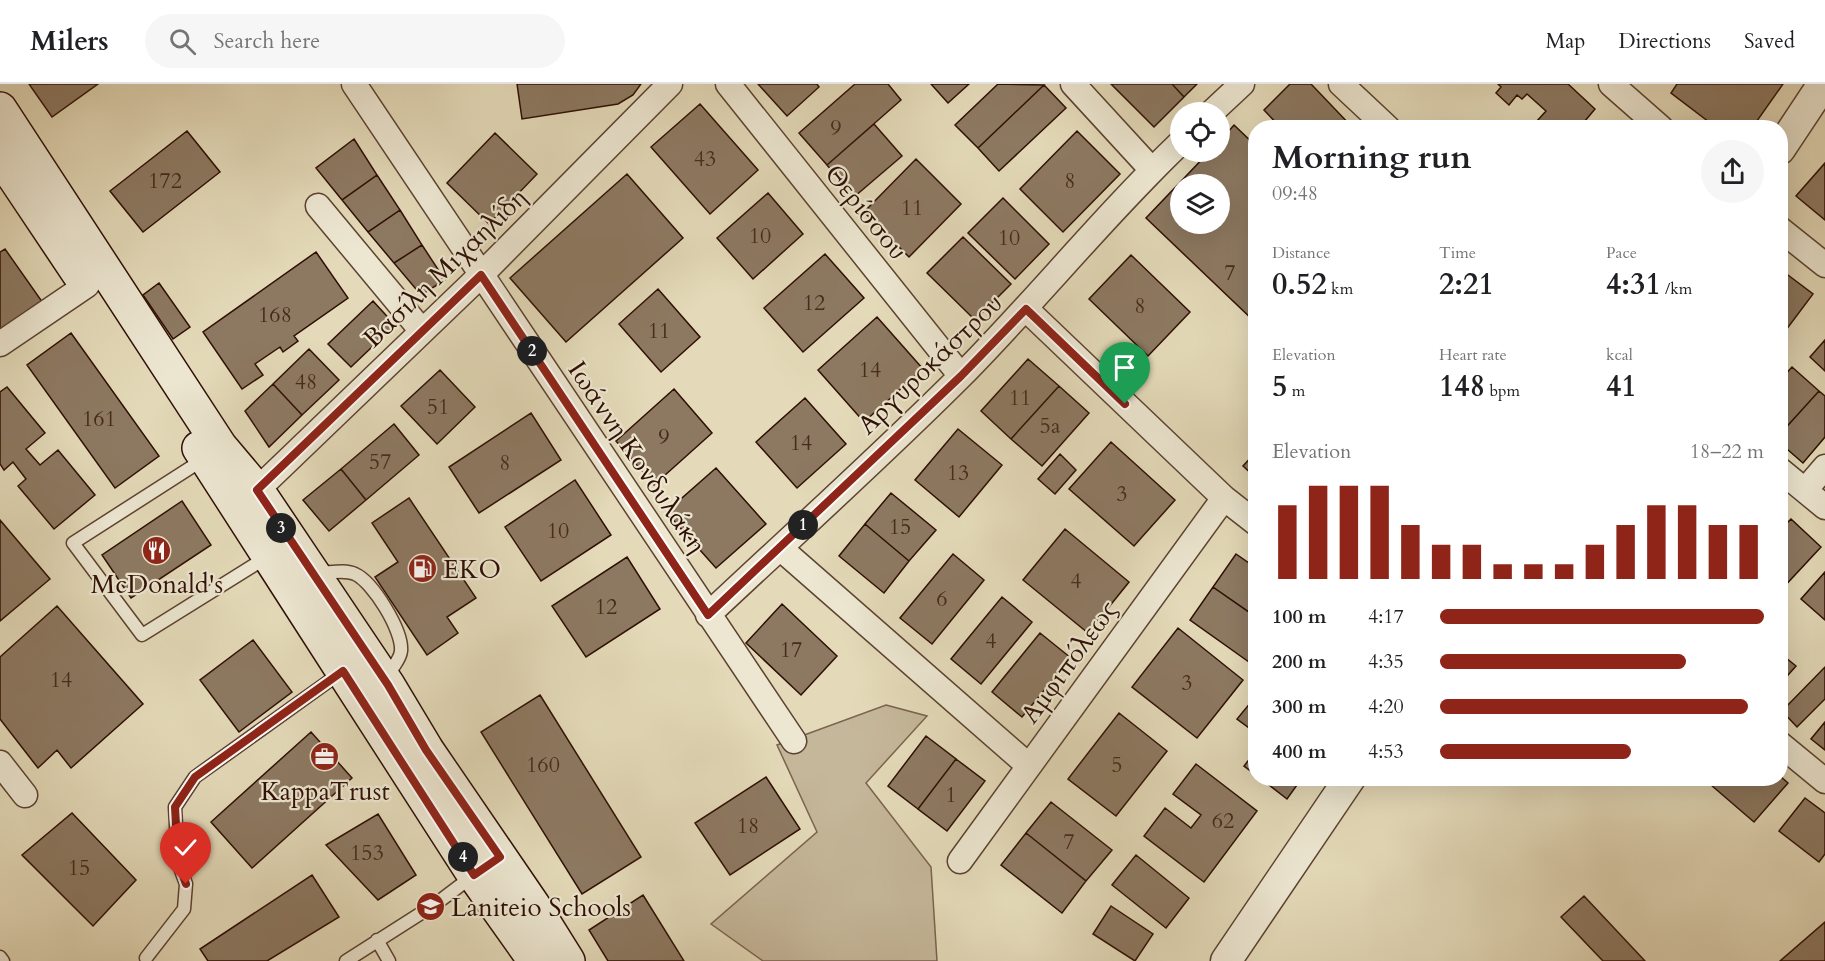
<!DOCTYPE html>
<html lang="en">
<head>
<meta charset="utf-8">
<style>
  body { margin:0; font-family:Cardo,serif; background:#f6f6f6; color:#202124; height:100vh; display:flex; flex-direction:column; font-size:22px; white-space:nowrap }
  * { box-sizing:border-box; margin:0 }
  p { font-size:20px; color:#757577 }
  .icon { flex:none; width:33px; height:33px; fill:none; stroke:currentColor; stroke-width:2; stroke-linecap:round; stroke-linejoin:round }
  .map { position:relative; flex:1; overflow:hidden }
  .sheet { position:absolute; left:1248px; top:36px; width:540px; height:666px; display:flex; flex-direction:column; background:#fff; border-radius:24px; box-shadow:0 6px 24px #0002 }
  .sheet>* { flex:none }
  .tools { position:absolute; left:1170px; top:18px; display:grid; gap:12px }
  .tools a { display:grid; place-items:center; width:60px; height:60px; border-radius:50%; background:#fff; box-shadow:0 6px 24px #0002; font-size:30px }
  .pin { position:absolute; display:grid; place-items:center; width:51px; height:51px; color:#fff; margin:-62px -26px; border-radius:50% 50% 50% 0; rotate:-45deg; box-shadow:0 0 6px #0007 }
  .pin .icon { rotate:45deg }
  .km { position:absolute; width:30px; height:30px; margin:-15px; border-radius:50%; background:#222; color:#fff; font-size:16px; line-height:30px; text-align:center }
  .round { display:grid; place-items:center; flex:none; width:63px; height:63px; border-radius:32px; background:#f6f6f6 }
  .headline { display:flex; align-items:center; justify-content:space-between; height:102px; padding:0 24px }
  h1 { font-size:33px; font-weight:600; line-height:45px }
  .figures { display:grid; grid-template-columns:repeat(3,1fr); gap:9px; height:102px; padding:6px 24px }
  .figures div { display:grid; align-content:center }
  .figures b { font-size:30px; font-weight:600 }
  .figures small { font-size:16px; font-weight:400 }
  .figures p { font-size:16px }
  .chart { height:168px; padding:12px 24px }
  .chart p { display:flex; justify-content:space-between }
  .chart svg { width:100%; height:108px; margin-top:6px; stroke:#8f2418; stroke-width:6 }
  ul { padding:0 24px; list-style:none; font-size:20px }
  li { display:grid; grid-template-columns:96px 72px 1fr; align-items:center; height:45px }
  li i { height:15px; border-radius:8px; background:#8f2418 }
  header { display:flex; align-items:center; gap:36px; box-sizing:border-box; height:84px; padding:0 30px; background:#fff; border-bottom:2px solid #e0e0e0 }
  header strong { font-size:28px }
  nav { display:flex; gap:33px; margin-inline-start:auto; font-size:21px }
  .search { width:420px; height:54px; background:#f6f6f6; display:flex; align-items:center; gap:15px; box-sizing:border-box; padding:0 21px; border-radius:33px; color:#757577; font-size:22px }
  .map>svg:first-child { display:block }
  .green { fill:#c5b79a; stroke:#7a634f; stroke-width:1.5 }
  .building { fill:#8d7962; stroke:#2e0f04; stroke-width:1.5; fill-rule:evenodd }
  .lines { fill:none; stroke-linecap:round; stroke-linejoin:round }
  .service-casing { stroke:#5c4231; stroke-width:15 }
  .minor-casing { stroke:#5c4231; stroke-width:27 }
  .tertiary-casing { stroke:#5c4231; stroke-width:33 }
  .secondary-casing { stroke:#2e0f04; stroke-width:36 }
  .service { stroke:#ede7d2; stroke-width:12 }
  .minor { stroke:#ede7d2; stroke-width:24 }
  .tertiary { stroke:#ede7d2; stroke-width:30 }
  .secondary { stroke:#ede7d2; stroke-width:33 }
  .route-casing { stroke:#fff; stroke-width:12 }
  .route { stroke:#8f2418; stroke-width:8 }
  .labels { text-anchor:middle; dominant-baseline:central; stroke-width:4.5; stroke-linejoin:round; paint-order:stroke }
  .number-label { font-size:22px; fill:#462a1c }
  .street-label { font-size:26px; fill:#2e0f04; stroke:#ede7d2 }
  .poi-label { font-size:26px; fill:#2e0f04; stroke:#ede7d2; text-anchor:start }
</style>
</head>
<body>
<header>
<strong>Milers</strong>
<div class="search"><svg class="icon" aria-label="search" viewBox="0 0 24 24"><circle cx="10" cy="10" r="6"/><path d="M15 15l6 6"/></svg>Search here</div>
<nav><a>Map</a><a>Directions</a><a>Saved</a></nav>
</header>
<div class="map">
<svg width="1825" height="877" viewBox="0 0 1825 877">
  <rect width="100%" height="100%" fill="#e4dab9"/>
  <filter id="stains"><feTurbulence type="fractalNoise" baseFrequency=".00333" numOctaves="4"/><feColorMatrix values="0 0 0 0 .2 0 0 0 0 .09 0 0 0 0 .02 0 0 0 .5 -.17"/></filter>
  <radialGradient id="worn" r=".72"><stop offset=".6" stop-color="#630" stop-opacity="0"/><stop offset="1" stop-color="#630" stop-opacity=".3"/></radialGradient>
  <path class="green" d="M 886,621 L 927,632 L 866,699 L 931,783 L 937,877 L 763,877 L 711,840 L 817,748 L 777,661 Z"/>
  <path class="building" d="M 29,0 L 98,0 L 52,33 Z
    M 517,0 L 641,0 L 633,11 L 618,20 L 522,35 Z
    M 758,0 L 817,0 L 819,3 L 787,32 Z
    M 855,0 L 888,0 L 901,16 L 827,81 L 799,49 Z
    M 931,0 L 969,0 L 948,19 Z
    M 998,0 L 1044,1 L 978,64 L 955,41 Z
    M 1111,0 L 1172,0 L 1184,13 L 1154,43 Z
    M 1172,0 L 1197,0 L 1184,13 Z
    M 1290,0 L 1311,0 L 1353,44 L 1281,44 L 1264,26 Z
    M 1498,0 L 1568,0 L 1595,25 L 1579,44 L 1544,44 L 1537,37 L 1546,27 L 1527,10 L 1522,15 L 1517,11 L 1509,21 L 1496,9 L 1501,3 Z
    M 1677,0 L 1783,0 L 1752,44 L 1717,44 L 1671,9 Z
    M 1044,1 L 1066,24 L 999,87 L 978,64 Z
    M 700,20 L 758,86 L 710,130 L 651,63 Z
    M 874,40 L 902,72 L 854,113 L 827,81 Z
    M 1234,41 L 1256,62 L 1256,239 L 1146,134 L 1209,68 L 1220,68 L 1220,57 ZM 1180,100 L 1220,100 L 1220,140 L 1180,140 Z
    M 187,47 L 220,88 L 143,148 L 110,107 Z
    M 1077,47 L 1120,90 L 1063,148 L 1020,105 Z
    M 495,49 L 537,90 L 489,140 L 447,99 Z
    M 354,55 L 377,91 L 342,116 L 316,84 Z
    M 916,75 L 961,120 L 909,173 L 864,128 Z
    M 1825,79 L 1825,136 L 1796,112 Z
    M 627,90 L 683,154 L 566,258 L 510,194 Z
    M 377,91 L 400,126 L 368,148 L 342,116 Z
    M 768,109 L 803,150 L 753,195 L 717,154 Z
    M 1003,114 L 1049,160 L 1015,195 L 968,149 Z
    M 400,126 L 422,161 L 394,179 L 368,148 Z
    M 963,153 L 1011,200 L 975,236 L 927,189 Z
    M 422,161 L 445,196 L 421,211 L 394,179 Z
    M 5,165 L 43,219 L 0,249 L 0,168 Z
    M 316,168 L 348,214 L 294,252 L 298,257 L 283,268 L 280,263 L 255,280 L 263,291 L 242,305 L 203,248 Z
    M 825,170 L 864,214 L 803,268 L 764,224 Z
    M 1131,171 L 1190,228 L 1148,272 L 1089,215 Z
    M 1780,185 L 1813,210 L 1783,250 L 1780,248 Z
    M 159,199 L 190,243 L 173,255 L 143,211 Z
    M 658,205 L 700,253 L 661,288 L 619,240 Z
    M 373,217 L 395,241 L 351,283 L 328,260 Z
    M 877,233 L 923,285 L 864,338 L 818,286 Z
    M 71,249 L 159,372 L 115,404 L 27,281 Z
    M 1825,256 L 1825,287 L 1810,273 Z
    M 309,265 L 339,296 L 302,331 L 273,300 Z
    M 1028,275 L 1059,302 L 1011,355 L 981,327 Z
    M 1792,283 L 1819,307 L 1780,350 L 1780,296 Z
    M 440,286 L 475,323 L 437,360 L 401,322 Z
    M 273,300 L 302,331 L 269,363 L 245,327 Z
    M 1059,302 L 1089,329 L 1042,382 L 1011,355 Z
    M 7,303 L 45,349 L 26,365 L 40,381 L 58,366 L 95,411 L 54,445 L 18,402 L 26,395 L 13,378 L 4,386 L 0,380 L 0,308 Z
    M 674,305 L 712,349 L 654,401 L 616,357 Z
    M 1819,307 L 1825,312 L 1825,353 L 1803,379 L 1780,359 L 1780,350 Z
    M 805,314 L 846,360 L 797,404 L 756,358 Z
    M 531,329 L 561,376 L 479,429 L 449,383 Z
    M 394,340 L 419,371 L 366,416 L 341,385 Z
    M 958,345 L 1002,381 L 959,433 L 915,396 Z
    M 1111,358 L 1175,416 L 1134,462 L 1069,405 Z
    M 1256,368 L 1256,394 L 1243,382 Z
    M 1060,370 L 1076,386 L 1055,410 L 1038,395 Z
    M 716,384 L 766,440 L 716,484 L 666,428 Z
    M 341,385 L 366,416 L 329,447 L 303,416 Z
    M 575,396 L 611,451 L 541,497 L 505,443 Z
    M 891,409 L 936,446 L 909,477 L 865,440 Z
    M 409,414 L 476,514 L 447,533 L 458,549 L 427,571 L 375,493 L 398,478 L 372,439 Z
    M 182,417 L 211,461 L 131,514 L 102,471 Z
    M 1791,435 L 1821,463 L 1780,507 L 1780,446 Z
    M 0,436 L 50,495 L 0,537 Z
    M 865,440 L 909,477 L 884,509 L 839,472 Z
    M 1065,445 L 1129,498 L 1088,549 L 1023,496 Z
    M 953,470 L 984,496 L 932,560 L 900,534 Z
    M 1236,470 L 1256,484 L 1256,533 L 1213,503 Z
    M 627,473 L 660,525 L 586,573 L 552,522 Z
    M 1825,488 L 1825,536 L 1801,515 Z
    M 1213,503 L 1256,533 L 1256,568 L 1249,578 L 1190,536 Z
    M 1002,513 L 1032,538 L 981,600 L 951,575 Z
    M 782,520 L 837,572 L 801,611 L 746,559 Z
    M 57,522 L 143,620 L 71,684 L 57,666 L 38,684 L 0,635 L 0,573 Z
    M 1178,544 L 1243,596 L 1197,654 L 1132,603 Z
    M 1040,549 L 1071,574 L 1022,633 L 992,608 Z
    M 253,556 L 292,608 L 239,648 L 200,596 Z
    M 1780,569 L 1796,582 L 1780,600 Z
    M 1825,583 L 1825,615 L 1797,643 L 1782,627 Z
    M 540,611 L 641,773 L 582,810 L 481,648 Z
    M 1256,612 L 1256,649 L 1237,635 Z
    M 1119,629 L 1167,667 L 1116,732 L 1068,695 Z
    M 1825,638 L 1825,666 L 1811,655 Z
    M 311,648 L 352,694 L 252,784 L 211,738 Z
    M 926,652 L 956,675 L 918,725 L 888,702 Z
    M 1256,667 L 1256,691 L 1244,682 Z
    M 956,675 L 985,697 L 947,747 L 918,725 Z
    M 1196,680 L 1257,727 L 1204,798 L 1144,752 L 1165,724 L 1191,744 L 1201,731 L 1173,710 Z
    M 1780,692 L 1788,699 L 1754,738 L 1711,701 L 1717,694 L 1780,694 Z
    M 766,693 L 800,745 L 730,791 L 695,739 Z
    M 1260,694 L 1302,694 L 1287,715 Z
    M 1805,714 L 1825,729 L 1825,770 L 1819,778 L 1779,747 Z
    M 1051,718 L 1112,766 L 1086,797 L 1026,749 Z
    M 72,729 L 136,796 L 93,842 L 22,771 Z
    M 378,730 L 416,791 L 378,816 L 326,761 Z
    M 1026,749 L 1086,797 L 1062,829 L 1001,781 Z
    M 1136,771 L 1189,814 L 1166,844 L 1112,801 Z
    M 312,791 L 339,833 L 267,877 L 208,877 L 200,865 Z
    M 643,811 L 684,877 L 608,877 L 589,846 Z
    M 1584,812 L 1645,877 L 1603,877 L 1561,833 Z
    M 1111,822 L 1153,850 L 1135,877 L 1093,850 Z
    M 1825,838 L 1825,877 L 1780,877 Z"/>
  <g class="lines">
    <defs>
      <path id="service" d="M 204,375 L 73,459 L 142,551 L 267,473
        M 318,489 C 329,489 345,485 355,490 C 373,498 403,547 401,567 C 400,578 389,584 388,596
        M 377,856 L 389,877
        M 0,873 L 3,877
        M 146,874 L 184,825 L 186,800 L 178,778 L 175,723 L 195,693 L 343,587
        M 346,877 L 437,819 L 474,791"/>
      <path id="minor" d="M 354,0 L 794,657
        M 728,0 L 961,292
        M 1073,0 L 1152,86
        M 1341,0 L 1388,44
        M 1611,0 L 1661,44
        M 1212,28 L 1242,0
        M 318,122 L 422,247
        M 1780,145 L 1825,181
        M 1026,225 L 1224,414 L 1256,439
        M 0,260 L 87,201
        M 1780,386 L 1825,423
        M 1806,405 L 1825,383
        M 257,406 L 481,191 L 670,0
        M 780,464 L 1029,682
        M 708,531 C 793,451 880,373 962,291 C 1037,215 1104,132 1180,59
        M 1780,660 L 1825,697
        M 0,679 L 25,711
        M 960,777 L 1224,414"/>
      <path id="tertiary" d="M 1780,65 L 1823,0
        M 1226,877 L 1350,694"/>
      <path id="secondary" d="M 0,25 L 220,362 L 257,406 L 388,601 L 427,666 L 533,821 L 568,877
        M 0,72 L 83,196
        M 199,364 L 474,791 L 535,877"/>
    </defs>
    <use href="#service" class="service-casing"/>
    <use href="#minor" class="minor-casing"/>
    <use href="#tertiary" class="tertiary-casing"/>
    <use href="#secondary" class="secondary-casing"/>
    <use href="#service" class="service"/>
    <use href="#minor" class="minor"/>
    <use href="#tertiary" class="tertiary"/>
    <use href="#secondary" class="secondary"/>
  </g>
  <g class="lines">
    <defs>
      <path id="route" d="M 186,800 L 178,778 L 175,723 L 195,693 L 343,587 L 474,791 L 500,773 L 426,666 L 388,601 L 257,406 L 481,191 L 708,531 L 961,292 L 1026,225 L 1125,320"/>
    </defs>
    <use href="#route" class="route-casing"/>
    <use href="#route" class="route"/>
  </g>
  <defs>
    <symbol id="restaurant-disc" viewBox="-11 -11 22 22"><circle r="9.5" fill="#8f2418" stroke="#ede7d2"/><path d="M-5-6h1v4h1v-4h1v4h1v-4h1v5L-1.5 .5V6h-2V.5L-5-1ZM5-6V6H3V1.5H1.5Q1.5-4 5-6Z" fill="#fff"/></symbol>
    <symbol id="fuel-disc" viewBox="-11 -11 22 22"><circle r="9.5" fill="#8f2418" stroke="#ede7d2"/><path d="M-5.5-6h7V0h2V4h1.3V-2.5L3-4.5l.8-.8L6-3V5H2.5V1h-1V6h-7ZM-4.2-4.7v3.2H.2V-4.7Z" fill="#fff"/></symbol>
    <symbol id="office-disc" viewBox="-11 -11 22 22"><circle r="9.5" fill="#8f2418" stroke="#ede7d2"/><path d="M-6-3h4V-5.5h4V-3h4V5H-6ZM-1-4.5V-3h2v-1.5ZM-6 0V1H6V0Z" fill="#fff"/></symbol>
    <symbol id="school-disc" viewBox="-11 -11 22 22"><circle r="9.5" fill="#8f2418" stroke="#ede7d2"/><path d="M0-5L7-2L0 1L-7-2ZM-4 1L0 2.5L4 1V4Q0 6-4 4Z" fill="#fff"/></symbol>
  </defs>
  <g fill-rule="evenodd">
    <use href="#restaurant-disc" x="140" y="450" width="33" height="33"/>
    <use href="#fuel-disc" x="406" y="468" width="33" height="33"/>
    <use href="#office-disc" x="308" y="656" width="33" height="33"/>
    <use href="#school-disc" x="414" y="806" width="33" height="33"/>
  </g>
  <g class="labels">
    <g class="number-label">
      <text x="836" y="44">9</text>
      <text x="705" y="75">43</text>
      <text x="165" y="97">172</text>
      <text x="1070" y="97">8</text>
      <text x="912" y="124">11</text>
      <text x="760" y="152">10</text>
      <text x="1009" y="154">10</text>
      <text x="1230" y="189">7</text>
      <text x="814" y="219">12</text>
      <text x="1140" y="222">8</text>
      <text x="275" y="231">168</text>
      <text x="659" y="247">11</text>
      <text x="870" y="286">14</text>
      <text x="306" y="298">48</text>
      <text x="1020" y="314">11</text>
      <text x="438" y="323">51</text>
      <text x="99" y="335">161</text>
      <text x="1050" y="342">5a</text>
      <text x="664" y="353">9</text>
      <text x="801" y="359">14</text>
      <text x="380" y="378">57</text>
      <text x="505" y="379">8</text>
      <text x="958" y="389">13</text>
      <text x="1122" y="410">3</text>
      <text x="900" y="443">15</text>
      <text x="558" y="447">10</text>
      <text x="1076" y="497">4</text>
      <text x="942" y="515">6</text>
      <text x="606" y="523">12</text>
      <text x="991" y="557">4</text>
      <text x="791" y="566">17</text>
      <text x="61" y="596">14</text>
      <text x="1187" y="599">3</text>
      <text x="543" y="681">160</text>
      <text x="1117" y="681">5</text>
      <text x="951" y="711">1</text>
      <text x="1223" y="737">62</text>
      <text x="748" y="742">18</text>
      <text x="1069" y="758">7</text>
      <text x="367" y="769">153</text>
      <text x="79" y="784">15</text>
    </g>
    <g class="street-label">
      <text transform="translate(866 128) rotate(51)">Θερίσσου</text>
      <text transform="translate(445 184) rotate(-44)">Βασίλη Μιχαηλίδη</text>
      <text transform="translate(930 280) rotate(-44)">Αργυροκάστρου</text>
      <text transform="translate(637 373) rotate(56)">Ιωάννη Κονδυλάκη</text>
      <text transform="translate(1069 578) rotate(-54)">Αμφιπόλεως</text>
    </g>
    <g class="poi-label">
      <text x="443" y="485">EKO</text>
      <text x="157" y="500" text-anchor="middle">McDonald's</text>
      <text x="325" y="707" text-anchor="middle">KappaTrust</text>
      <text x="451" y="823">Laniteio Schools</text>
    </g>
  </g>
  <rect width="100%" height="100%" filter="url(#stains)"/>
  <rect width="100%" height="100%" fill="url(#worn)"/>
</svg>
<div class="tools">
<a><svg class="icon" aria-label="locate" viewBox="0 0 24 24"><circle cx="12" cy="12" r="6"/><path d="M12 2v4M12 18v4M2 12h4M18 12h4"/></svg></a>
<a><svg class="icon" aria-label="layers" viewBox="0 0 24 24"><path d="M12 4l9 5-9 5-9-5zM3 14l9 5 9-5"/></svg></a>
</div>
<div class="pin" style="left:1125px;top:320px;background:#1e9e55"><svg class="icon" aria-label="arrive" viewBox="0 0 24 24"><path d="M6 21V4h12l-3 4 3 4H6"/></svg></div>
<div class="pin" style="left:186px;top:800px;background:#d93025"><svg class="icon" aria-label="check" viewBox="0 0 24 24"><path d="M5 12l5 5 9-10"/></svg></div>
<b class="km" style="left:803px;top:441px">1</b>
<b class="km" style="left:532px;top:267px">2</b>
<b class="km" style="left:281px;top:444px">3</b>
<b class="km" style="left:463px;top:773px">4</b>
<section class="sheet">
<div class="headline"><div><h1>Morning run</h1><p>09:48</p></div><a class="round"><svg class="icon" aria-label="share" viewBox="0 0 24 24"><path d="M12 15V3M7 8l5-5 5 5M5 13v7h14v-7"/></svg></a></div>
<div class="figures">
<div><p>Distance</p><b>0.52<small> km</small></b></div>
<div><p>Time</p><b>2:21</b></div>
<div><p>Pace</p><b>4:31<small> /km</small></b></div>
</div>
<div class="figures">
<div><p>Elevation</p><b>5<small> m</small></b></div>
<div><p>Heart rate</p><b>148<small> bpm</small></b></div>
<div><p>kcal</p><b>41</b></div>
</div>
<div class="chart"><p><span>Elevation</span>18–22 m</p>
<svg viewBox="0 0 160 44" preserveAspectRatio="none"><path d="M5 44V14M15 44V6M25 44V6M35 44V6M45 44V22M55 44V30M65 44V30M75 44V38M85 44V38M95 44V38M105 44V30M115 44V22M125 44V14M135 44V14M145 44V22M155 44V22"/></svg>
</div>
<ul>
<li><b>100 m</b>4:17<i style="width:100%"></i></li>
<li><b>200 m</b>4:35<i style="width:76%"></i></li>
<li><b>300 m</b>4:20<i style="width:95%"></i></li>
<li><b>400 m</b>4:53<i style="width:59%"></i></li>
</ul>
</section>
</div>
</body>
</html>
